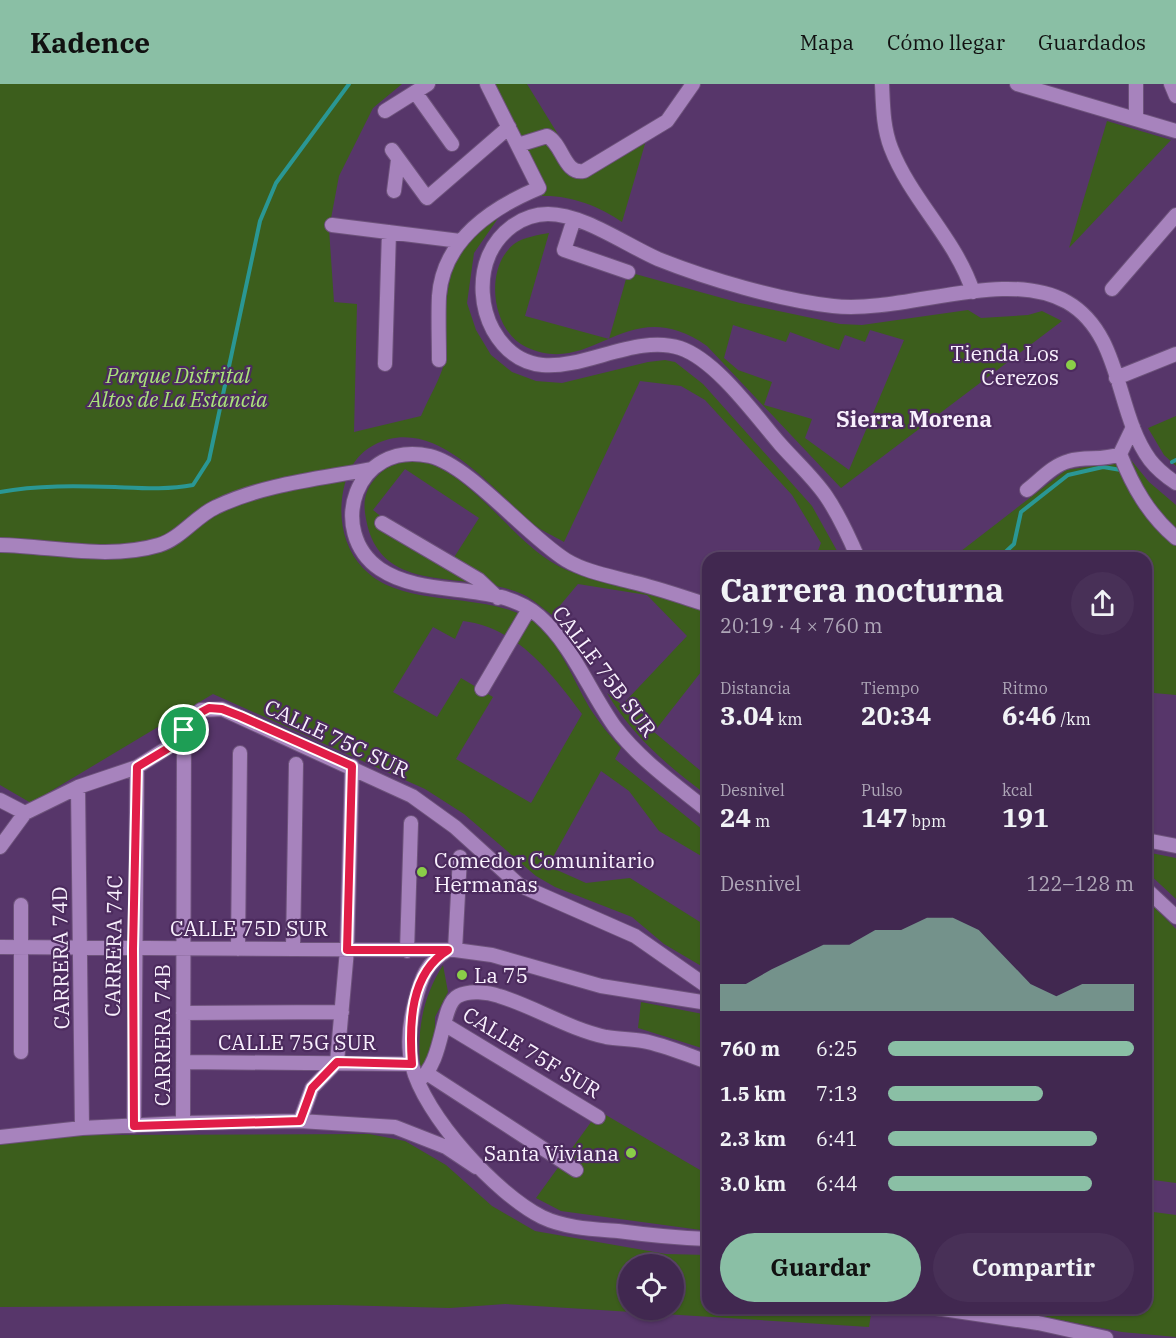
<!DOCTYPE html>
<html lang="es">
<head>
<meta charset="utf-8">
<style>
  body { margin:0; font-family:"IBM Plex Serif",serif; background:#483057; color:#f1f3f6; height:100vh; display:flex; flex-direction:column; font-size:22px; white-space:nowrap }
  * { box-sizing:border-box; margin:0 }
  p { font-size:20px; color:#aea6b7 }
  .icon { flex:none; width:33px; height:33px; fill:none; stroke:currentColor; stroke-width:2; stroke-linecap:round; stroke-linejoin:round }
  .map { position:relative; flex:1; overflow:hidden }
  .panel { position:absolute; left:702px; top:468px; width:450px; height:762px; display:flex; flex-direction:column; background:#412850; border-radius:18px; box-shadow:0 2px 4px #0004,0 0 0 2px #5a4467 }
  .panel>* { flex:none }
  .controls { position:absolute; left:618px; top:1170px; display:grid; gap:12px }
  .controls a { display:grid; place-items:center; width:66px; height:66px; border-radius:50%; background:#412850; box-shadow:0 2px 4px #0004,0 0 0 2px #5a4467; font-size:30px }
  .pin { position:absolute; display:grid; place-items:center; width:51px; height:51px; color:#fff; margin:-26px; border:3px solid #fff; border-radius:50%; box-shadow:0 2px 6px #0007 }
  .round { display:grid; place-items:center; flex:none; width:63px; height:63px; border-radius:32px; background:#483057 }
  .overview { display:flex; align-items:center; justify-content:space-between; height:102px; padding:0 18px }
  h1 { font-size:33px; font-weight:700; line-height:45px }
  .stats { display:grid; grid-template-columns:repeat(3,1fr); gap:9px; height:102px; padding:6px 18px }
  .stats div { display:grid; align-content:center }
  .stats b { font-size:26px; font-weight:700 }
  .stats small { font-size:16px; font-weight:400 }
  .stats p { font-size:16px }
  .chart { height:168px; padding:12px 18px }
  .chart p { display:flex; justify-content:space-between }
  .chart svg { width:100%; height:108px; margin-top:6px; fill:#8abfa5; opacity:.7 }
  .button { display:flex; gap:12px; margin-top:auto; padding:12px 18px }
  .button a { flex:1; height:69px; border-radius:36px; background:#8abfa5; color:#111; font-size:24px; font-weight:700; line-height:69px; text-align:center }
  .button a+a { background:#483057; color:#f1f3f6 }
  ul { padding:0 18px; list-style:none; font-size:20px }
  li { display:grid; grid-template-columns:96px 72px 1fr; align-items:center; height:45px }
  li i { height:15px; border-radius:8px; background:#8abfa5 }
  header { display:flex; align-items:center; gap:36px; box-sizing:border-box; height:84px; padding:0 30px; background:#8abfa5; color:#111 }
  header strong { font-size:28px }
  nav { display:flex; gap:33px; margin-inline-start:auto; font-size:21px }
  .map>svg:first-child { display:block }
  .green { fill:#3c5e1c; fill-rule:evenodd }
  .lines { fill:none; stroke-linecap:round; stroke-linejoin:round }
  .stream { stroke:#2a9794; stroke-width:4 }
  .minor-casing { stroke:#6d527b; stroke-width:16 }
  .minor { stroke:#a783bd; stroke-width:14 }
  .route-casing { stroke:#fff; stroke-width:12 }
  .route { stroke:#e11d48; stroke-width:8 }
  .poi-dot { fill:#8ace48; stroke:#4c2b5e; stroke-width:2 }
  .labels { text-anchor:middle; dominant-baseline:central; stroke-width:4.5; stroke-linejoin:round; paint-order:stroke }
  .poi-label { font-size:21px; fill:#f8f0fd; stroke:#4c2b5e; text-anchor:end }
  .park-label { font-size:21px; font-style:italic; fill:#aae47a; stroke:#4c2b5e }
  .street-label { font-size:21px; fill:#f8f0fd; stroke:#4c2b5e }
  .neighbourhood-label { font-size:22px; font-weight:bold; fill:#f8f0fd; stroke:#4c2b5e }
</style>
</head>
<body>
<header>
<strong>Kadence</strong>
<nav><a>Mapa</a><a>Cómo llegar</a><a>Guardados</a></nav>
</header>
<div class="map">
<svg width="1176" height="1254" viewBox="0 0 1176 1254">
  <rect width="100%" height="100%" fill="#57366a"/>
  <path class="green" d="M 0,0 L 402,0 L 373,24 L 339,92 L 329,145 L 334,218 L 357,220 L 354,348 L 421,332 C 428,315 441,294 445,276 C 447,263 444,248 445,234 C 448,184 457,158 501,130 L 474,169 L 467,219 L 476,246 L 491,271 L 512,288 L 536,297 L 562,299 L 648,278 L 665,276 L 675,278 L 703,300 L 812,422 L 841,474 L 815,474 L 821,459 L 792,411 L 705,316 L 681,302 L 640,297 L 564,458 C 554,452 542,447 533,440 C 491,405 435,329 374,361 C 355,371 347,388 343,408 C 338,435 344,464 363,484 C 402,526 481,506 530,535 C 558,551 575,602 593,629 C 601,641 611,653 621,664 L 615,675 L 708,750 L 708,776 L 659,747 L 629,707 L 601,687 L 548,782 L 586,799 L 630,794 L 708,843 L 708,886 L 664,860 L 632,833 L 555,803 L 536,792 L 464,730 L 425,705 L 213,610 L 31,719 L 0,701 ZM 463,537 C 517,543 552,590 582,630 L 531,719 L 456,675 L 493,613 L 461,594 L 437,633 L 393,608 L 433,543 L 455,555 Z
    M 487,0 L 527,0 L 583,91 L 647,53 L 622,138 C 599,122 570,111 542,112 Z
    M 1107,37 L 1171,56 L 1069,164 Z
    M 549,149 L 525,232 L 609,255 L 628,188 L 740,219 L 840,240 L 862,241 L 968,226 L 981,234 L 1028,231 L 1042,227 L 1062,237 L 841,404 L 707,262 C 627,206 594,295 526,263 C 491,246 484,184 514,160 C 524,153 538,151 549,149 ZM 733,241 L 786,258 L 790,248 L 839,266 L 845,251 L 865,258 L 870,246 L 904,256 L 849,386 L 805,354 L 812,335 L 764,321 L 772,298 L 738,286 L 724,274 Z
    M 1176,332 L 1176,382 L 1164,371 L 1148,344 Z
    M 418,376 C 473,389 507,452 555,480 C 580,495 610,497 638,503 C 662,508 685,518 708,526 L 708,579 L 654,648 L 708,693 L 708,712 C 668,682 633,653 607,609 L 622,621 L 687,552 L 647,511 L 578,500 L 552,531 C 542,524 533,515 522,510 C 466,485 380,514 366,435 C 363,420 364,408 374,396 C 386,381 399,378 418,376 ZM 405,385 L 479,434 L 453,475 L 399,447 L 373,426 Z
    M 1131,376 L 1149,398 L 1176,421 L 1176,611 L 1154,609 L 1146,666 L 1146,474 L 952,474 L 1066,386 Z
    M 1146,768 L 1176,774 L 1176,815 L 1146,787 Z
    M 1146,815 L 1176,845 L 1176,1099 L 1146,1095 Z
    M 443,881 L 448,908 L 435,933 L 435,968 L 421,988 C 416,950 422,914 443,881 Z
    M 641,918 L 708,931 L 708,966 L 638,944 Z
    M 599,1027 L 700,1086 L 708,1082 L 708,1147 L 561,1127 L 536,1114 Z
    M 369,1050 L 405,1057 L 446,1081 L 492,1122 L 535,1147 L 666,1170 L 708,1171 L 708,1224 L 872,1224 L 869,1243 L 505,1220 L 450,1224 L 337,1221 L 0,1223 L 0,1057 L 93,1051 ZM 628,1180 L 674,1180 L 674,1226 L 628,1226 Z
    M 1146,1127 L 1176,1131 L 1176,1253 L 1122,1248 L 999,1224 L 1146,1224 Z"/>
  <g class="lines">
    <path class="stream" d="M 1172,378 L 1176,376
      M 0,408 C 37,401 78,402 115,403 C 141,404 167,406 193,401 L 209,376 L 260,137 L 276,99 L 349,0
      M 999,474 L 1014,460 L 1021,428 L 1068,391 L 1103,383 L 1121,386"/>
    <defs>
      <path id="minor" d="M 882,0 C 883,22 883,43 891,64 C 911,116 956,155 973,208
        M 1017,0 L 1176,47
        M 1171,0 L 1176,12
        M 415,8 L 452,60
        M 385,27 L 428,0
        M 1136,35 L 1136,0
        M 518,61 L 547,52 C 563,60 564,91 584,87 L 667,37 L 693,0
        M 392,66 L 427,114 L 509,43
        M 394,107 L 398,76
        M 574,135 L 564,166 L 628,188
        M 332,141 L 460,157
        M 1112,205 L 1176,131
        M 439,276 C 439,255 438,233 439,212 C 443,156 491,124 539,104 L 487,0
        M 385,280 L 389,148
        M 1116,294 L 1176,270
        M 1120,370 C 1133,403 1149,431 1176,454
        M 1027,406 C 1040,396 1053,381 1069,377 C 1086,372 1103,377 1120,370 L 1133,343
        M 382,439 L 479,496 L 498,514
        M 0,461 C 52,462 109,476 159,461 C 180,455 196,432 216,423 C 264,400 319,395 371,385
        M 858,474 C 849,453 839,431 826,412 C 813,393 795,377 780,360 C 755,331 716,276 680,264 C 618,244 538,325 493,246 C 481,224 479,194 489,171 C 499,148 522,130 548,130 C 583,130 626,161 658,175 C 708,195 779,216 833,222 C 905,230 1004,183 1067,218 C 1123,250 1115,329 1150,376 C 1157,385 1167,393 1176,399
        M 708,521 C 683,513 658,504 632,498 C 610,492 586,488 566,476 C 527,452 469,381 430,372 C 355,355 326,448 380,485 C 426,516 496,495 539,532 C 573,562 589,607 615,643 C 640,676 676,701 708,727
        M 482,605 L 529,525
        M 78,703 L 82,1044
        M 0,716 L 25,729
        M 1146,756 L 1176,762
        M 0,763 L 25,729 L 78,703 L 137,683 L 172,661 L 192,633 L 201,626 L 222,625 L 412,712 L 455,743 L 519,801 L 635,852 L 708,903
        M 1146,805 L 1176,833
        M 0,863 L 455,866 L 492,871 L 601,902 L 708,919
        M 238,865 L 240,669
        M 293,865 L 296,680
        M 448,866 C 426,879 421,894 415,918 C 410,937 407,961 412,981 C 424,1031 496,1110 542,1133 C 565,1144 592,1145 618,1147 C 648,1151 678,1154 708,1155
        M 455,866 L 460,773
        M 407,867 L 411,739
        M 183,929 L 342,928
        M 444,940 L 598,1033
        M 21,968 L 21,821
        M 183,978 L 412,980
        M 428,990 L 576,1086
        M 418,997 C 445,978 440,921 458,912 C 469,906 488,908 499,912 C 535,923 569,945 606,953 C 618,955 631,955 643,957 C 665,961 687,971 708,978
        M 300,1037 L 312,1004 L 337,978 L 347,866 L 352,682
        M 183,1039 L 184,646
        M 134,1042 L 137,683
        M 0,1053 L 82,1044 L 183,1039 L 300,1037 L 395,1043 L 446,1063 L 476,1083
        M 936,1224 L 1038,1239 L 1106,1254"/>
    </defs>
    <use href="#minor" class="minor-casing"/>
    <use href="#minor" class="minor"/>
  </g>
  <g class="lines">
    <defs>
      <path id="route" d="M 209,624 L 222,625 L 240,632 L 352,682 L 347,866 L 448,866 C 410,889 409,940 412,980 L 337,978 L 312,1004 L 300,1037 L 134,1042 L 133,865 L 137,683 L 172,662 L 192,633 Z"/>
    </defs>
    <use href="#route" class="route-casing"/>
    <use href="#route" class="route"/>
  </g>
  <g class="poi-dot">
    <circle cx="1071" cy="281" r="6"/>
    <circle cx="422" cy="788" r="6"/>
    <circle cx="462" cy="891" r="6"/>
    <circle cx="631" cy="1069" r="6"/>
  </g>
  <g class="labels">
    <g class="poi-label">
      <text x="1059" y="269">Tienda Los<tspan x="1059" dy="24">Cerezos</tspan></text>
      <text x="434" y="776" text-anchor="start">Comedor Comunitario<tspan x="434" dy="24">Hermanas</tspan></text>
      <text x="474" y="891" text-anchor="start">La 75</text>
      <text x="619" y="1069">Santa Viviana</text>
    </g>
    <g class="park-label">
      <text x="178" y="291">Parque Distrital<tspan x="178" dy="24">Altos de La Estancia</tspan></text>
    </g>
    <g class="street-label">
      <text transform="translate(605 587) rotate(53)">CALLE 75B SUR</text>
      <text transform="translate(337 654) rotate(25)">CALLE 75C SUR</text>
      <text x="249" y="844">CALLE 75D SUR</text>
      <text transform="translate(113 862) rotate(-89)">CARRERA 74C</text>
      <text transform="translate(60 874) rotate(-91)">CARRERA 74D</text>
      <text transform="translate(162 951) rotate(-90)">CARRERA 74B</text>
      <text x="297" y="958">CALLE 75G SUR</text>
      <text transform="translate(532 968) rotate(31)">CALLE 75F SUR</text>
    </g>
    <g class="neighbourhood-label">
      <text x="914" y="334">Sierra Morena</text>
    </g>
  </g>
</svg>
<div class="controls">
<a><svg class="icon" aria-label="locate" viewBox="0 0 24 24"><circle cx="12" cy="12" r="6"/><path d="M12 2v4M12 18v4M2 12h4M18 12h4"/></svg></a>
</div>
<div class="pin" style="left:184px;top:646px;background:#1e9e55"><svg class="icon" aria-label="arrive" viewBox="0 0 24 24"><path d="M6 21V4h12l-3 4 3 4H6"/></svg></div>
<section class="panel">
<div class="overview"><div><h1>Carrera nocturna</h1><p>20:19 · 4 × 760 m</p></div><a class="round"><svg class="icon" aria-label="share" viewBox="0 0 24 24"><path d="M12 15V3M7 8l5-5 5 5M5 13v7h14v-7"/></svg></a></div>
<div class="stats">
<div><p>Distancia</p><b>3.04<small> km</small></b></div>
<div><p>Tiempo</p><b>20:34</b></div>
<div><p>Ritmo</p><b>6:46<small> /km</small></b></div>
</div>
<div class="stats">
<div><p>Desnivel</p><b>24<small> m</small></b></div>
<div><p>Pulso</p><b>147<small> bpm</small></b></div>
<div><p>kcal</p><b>191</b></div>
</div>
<div class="chart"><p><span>Desnivel</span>122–128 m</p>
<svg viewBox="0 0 160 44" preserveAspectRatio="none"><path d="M0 44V33L10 33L20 27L30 22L40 17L50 17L60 11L70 11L80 6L90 6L100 11L110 22L120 33L130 38L140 33L150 33L160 33V44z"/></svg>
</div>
<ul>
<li><b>760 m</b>6:25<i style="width:100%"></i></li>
<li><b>1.5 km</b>7:13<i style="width:63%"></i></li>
<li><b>2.3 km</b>6:41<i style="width:85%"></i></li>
<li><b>3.0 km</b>6:44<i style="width:83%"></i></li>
</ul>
<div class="button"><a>Guardar</a><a>Compartir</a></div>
</section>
</div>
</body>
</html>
